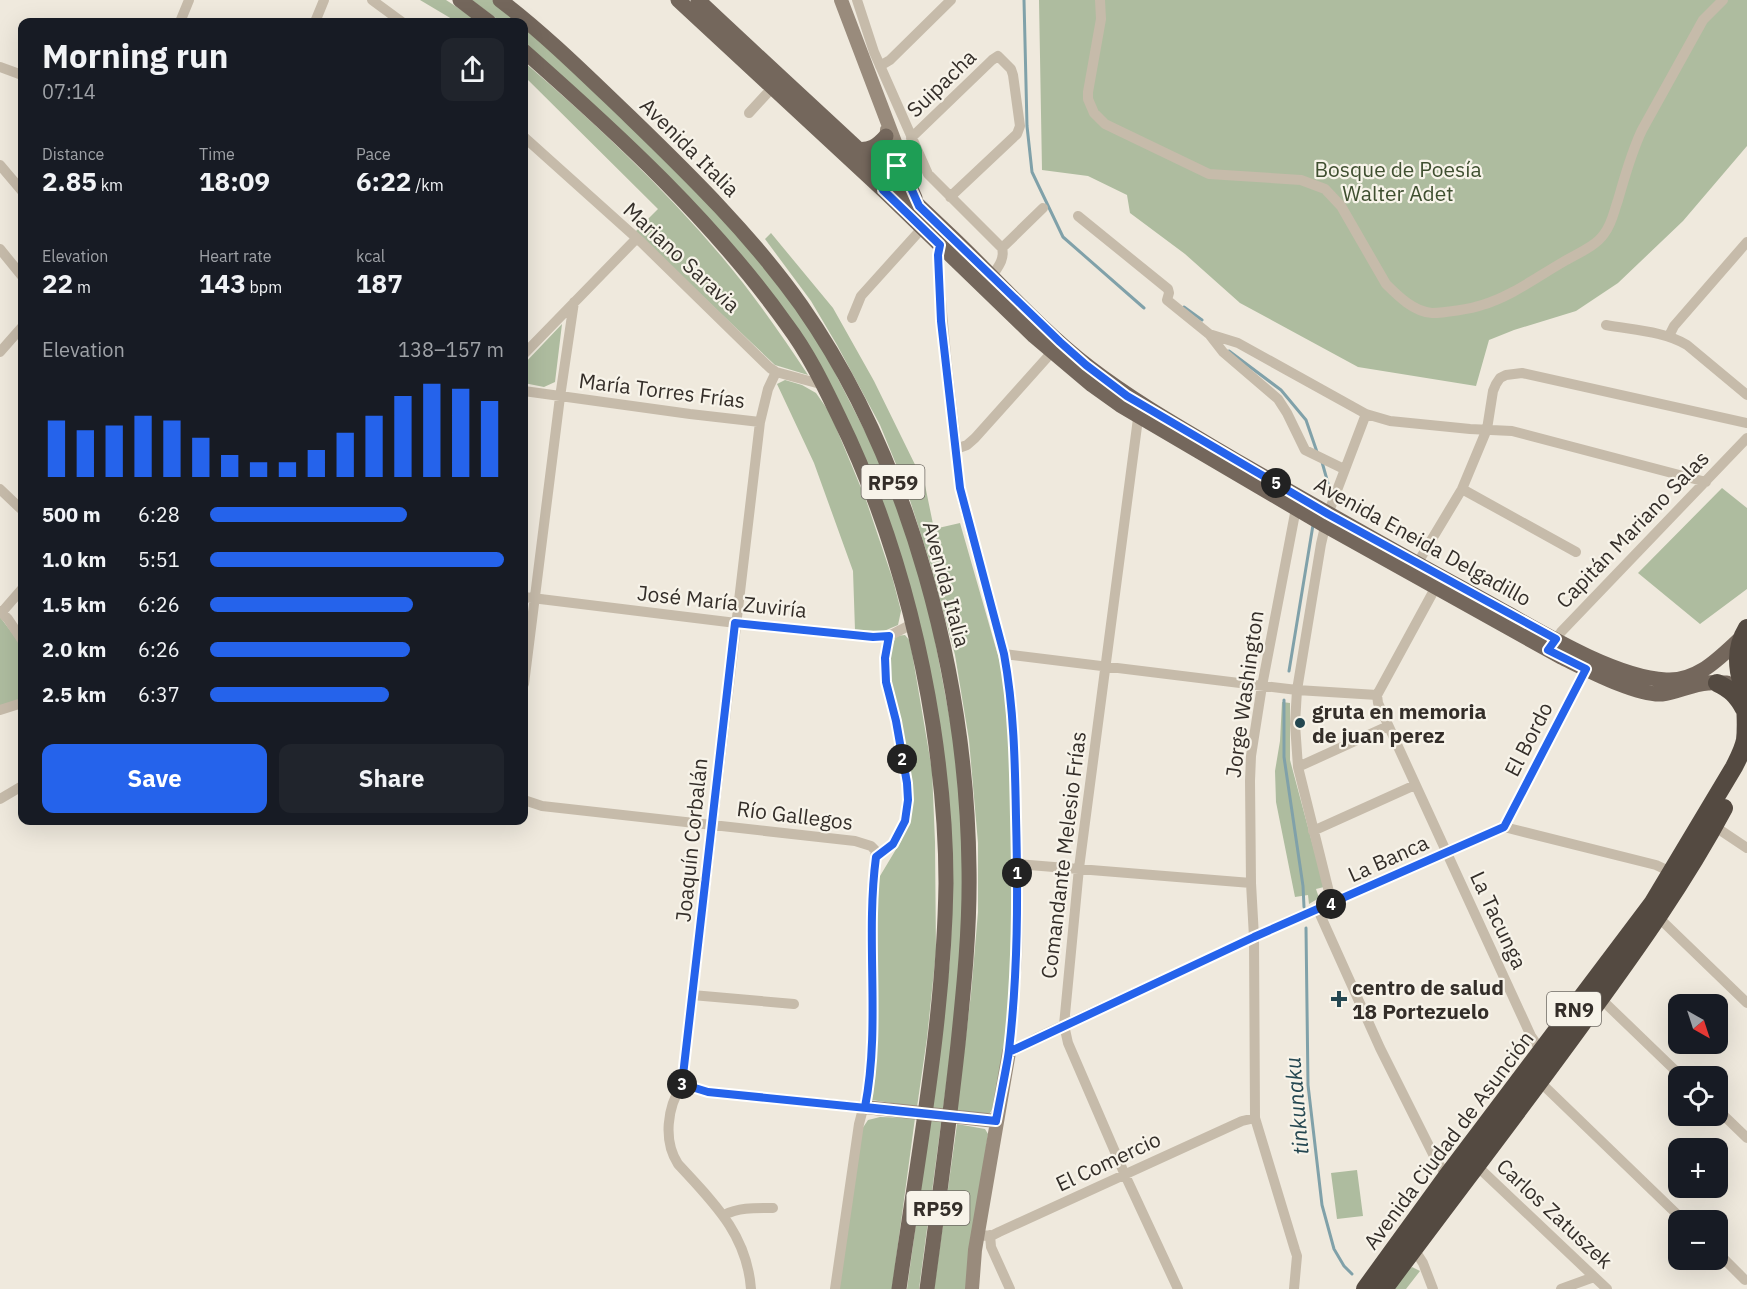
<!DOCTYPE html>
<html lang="en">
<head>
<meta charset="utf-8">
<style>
  body { margin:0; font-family:"IBM Plex Sans",sans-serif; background:#20242c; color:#f1f3f6; height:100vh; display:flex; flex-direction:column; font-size:22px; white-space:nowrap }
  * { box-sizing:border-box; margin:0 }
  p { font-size:20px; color:#9ea1a6 }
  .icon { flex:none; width:33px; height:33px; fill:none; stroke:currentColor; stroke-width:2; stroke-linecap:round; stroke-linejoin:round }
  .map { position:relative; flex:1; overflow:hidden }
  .drawer { position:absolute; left:18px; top:18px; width:510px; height:807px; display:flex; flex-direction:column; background:#171b24; border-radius:12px; box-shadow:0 6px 24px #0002 }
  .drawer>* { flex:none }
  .needle { width:39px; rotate:141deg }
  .buttons { position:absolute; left:1668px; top:994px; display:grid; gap:12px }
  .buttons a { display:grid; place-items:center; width:60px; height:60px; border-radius:12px; background:#171b24; box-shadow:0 6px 24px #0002; font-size:30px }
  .pin { position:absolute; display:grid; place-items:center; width:51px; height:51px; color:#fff; margin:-26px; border-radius:12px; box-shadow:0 3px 9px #0006 }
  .km { position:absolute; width:30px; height:30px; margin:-15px; border-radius:50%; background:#222; color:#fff; font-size:16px; line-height:30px; text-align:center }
  .round { display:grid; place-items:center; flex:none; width:63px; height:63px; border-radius:12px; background:#20242c }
  .headline { display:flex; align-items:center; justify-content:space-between; height:102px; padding:0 24px }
  h1 { font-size:33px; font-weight:700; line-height:45px }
  .metrics { display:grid; grid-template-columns:repeat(3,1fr); gap:9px; height:102px; padding:6px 24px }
  .metrics div { display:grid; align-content:center }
  .metrics b { font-size:26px; font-weight:700 }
  .metrics small { font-size:16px; font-weight:400 }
  .metrics p { font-size:16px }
  .chart { height:168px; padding:12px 24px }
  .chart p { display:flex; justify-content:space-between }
  .chart svg { width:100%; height:108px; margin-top:6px; stroke:#2563eb; stroke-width:6 }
  .button { display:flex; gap:12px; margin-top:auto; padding:12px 24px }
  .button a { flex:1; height:69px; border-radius:12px; background:#2563eb; color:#fff; font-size:24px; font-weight:700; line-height:69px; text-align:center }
  .button a+a { background:#20242c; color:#f1f3f6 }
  ul { padding:0 24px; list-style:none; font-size:20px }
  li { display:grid; grid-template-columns:96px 72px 1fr; align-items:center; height:45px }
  li i { height:15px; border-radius:8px; background:#2563eb }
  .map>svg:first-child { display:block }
  .green { fill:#aebc9f }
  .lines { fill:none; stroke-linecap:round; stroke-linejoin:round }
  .stream { stroke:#80a1a9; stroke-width:3 }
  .street { stroke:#c6bbaa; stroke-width:10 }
  .secondary { stroke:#998b7c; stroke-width:14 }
  .primary { stroke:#74675c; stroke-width:15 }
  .highway { stroke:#544a41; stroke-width:18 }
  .route-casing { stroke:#fff; stroke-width:12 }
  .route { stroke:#2563eb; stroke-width:8 }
  .poi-dot { fill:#244751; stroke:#f7f3e9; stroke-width:2 }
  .labels { text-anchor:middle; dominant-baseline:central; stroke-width:4.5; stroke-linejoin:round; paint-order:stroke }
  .shield { fill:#f7f3e9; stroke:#6e6963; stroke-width:1.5 }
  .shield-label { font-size:20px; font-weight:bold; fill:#342e29 }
  .street-label { font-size:21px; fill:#342e29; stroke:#f7f3e9 }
  .park-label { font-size:21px; fill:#3f4f30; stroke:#f7f3e9 }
  .poi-label { font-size:21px; font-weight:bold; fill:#342e29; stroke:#f7f3e9; text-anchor:start }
  .water-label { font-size:22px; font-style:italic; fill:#244751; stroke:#f7f3e9 }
</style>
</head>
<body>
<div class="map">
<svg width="1747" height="1289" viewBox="0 0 1747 1289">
  <rect width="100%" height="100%" fill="#efe9dd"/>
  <path class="green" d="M 420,0 L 446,0 L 466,13 L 478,22 L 457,22 Z
    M 472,0 L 492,0 L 521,22 L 501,22 Z
    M 1039,0 L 1747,0 L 1747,146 L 1683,221 L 1618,283 L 1576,311 L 1514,330 L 1489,340 L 1476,386 L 1358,367 L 1240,303 L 1185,254 L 1130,213 L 1127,195 L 1088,176 L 1042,170 Z
    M 524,25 L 622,114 L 730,225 L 813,330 L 871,443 L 902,520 L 929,609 L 957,757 L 965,891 L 958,996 L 919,1289 L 907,1289 L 937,1069 L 950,960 L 953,884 L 912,594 L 811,351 L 585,98 L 524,43 Z
    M 524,62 C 594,122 662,186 722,257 C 753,294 781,334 808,375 L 775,365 L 635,232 L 658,209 L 524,76 Z
    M 771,233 L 833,308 L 874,381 L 925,485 L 934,529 L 960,523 L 1001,666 L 1008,709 L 1012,830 L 1013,965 L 1009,1022 L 994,1106 L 990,1113 L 983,1114 L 957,1110 L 971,994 L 978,912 L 978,843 L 969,740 L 955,655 L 931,566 L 907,491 L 880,425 L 837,345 L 811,301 L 765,239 Z
    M 562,324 L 555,382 L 544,387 L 524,383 L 524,364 Z
    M 785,380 L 802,385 L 816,393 L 830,413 L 866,500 L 893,580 L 901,611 L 898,625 L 884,631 L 855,630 L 853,571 L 814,463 L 777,384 Z
    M 1722,488 L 1747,508 L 1747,589 L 1700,624 L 1638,573 Z
    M 0,617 L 22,646 L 22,699 L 0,707 Z
    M 905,635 L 910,641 L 932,770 L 935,842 L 936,952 L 927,1038 L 917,1107 L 872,1100 L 876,1032 L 877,881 L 901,841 L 911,804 L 891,682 L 891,649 L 896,636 Z
    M 1282,702 L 1290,703 L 1290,760 L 1324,887 L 1316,889 L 1319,898 L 1309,904 L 1308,895 L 1295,897 L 1276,802 L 1275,771 L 1280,741 Z
    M 880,1117 L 915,1118 L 892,1289 L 839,1289 L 860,1132 L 868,1120 Z
    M 957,1124 L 985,1129 L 988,1134 L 966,1289 L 934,1289 Z
    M 1357,1170 L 1363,1216 L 1337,1219 L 1331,1173 Z
    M 1412,1267 L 1420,1271 L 1406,1289 L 1392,1289 L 1405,1271 Z"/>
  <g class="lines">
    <path class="stream" d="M 1024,0 L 1027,126 L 1032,172 L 1063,237 L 1144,308
      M 1184,307 L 1202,320
      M 1229,351 L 1281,390 L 1306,420 L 1317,452
      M 1322,462 L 1331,494
      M 1289,671 L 1313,525
      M 1284,700 L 1284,757 L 1303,886 L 1304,907
      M 1306,928 L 1308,1085 L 1322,1205 L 1334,1249 L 1344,1266 L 1352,1274"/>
    <path class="street" d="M 372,0 L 402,22
      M 857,0 L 874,52 L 928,174 L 1002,248
      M 1100,0 L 1101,19 L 1088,92 L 1088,99 L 1094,113 L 1105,124 L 1209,174 L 1301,180 L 1325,189 L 1341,206 L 1386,284 C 1398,296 1414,312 1432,313 C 1443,313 1471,309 1482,305 C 1510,297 1537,277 1563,262 C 1576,254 1595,247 1604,234 C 1612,224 1614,211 1618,200 C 1625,176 1631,153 1642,130 L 1703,20 L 1723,0
      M 180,22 L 189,0
      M 315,22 L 324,0
      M 880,66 L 890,60 L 951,0
      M 0,67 L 22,75
      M 749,113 L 772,88
      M 524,137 L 641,242 L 770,368 L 776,372 L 824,385
      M 911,138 L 992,60 L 998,56 L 1011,69 L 1013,75 L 1020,126 L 1017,134 L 950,197
      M 0,165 L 22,191
      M 1078,216 L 1168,289 L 1169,293 L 1167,300 L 1209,334 L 1238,343 L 1366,414 L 1390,421 L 1470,429 L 1512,431 L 1706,482
      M 940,245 L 938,255 C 941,312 947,368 954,425 C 957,451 957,477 963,502 L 1004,654 L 1011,698 L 1015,781 L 1018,907 L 1017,961 L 1009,1052
      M 0,249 L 22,276
      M 992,276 C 998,267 1005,259 1002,248 L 1043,208
      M 852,318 L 861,296 L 925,225
      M 1606,325 C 1632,330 1664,331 1687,345 L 1747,395
      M 1209,334 L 1223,352 L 1278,399 L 1287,413 L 1305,450 L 1344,469
      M 1669,336 L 1674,326 L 1747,242
      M 0,352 L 22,327
      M 524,354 L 636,239
      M 524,391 L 690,414 L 760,422
      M 1139,411 L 1079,868 L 1064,1025 L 1068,1043 L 1125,1175 L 1178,1289
      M 956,449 L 967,445 L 975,438 L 1052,352
      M 0,489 L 22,510
      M 1462,489 L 1576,552
      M 1417,564 L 1462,489 L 1487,429 L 1493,391 L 1496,384 L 1500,378 L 1506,375 L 1522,373 L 1747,423
      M 1438,583 L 1377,695 L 1378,703 L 1531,1036 L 1542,1052
      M 524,597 L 736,623 L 874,637 L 889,636 L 914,623
      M 0,611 L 8,619 L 22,640
      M 2,612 L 22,589
      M 1552,645 L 1561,632 L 1747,438
      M 1004,654 L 1297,690 L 1377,695
      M 524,684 L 560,397 L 574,302
      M 0,710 L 22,703
      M 1298,767 L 1388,726
      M 0,799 L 22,786
      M 524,800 L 542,806 L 855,841 L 871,846 L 875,850 L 876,857
      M 1714,826 L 1747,848
      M 1504,827 L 1586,669
      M 1313,831 L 1415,785
      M 1017,864 L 1251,883
      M 1332,904 L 1298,767 L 1295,724 L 1297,690 L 1321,544 L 1328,514 L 1366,414
      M 1318,910 L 1380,1048 L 1436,1160 L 1447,1176
      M 1658,917 L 1747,1003
      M 692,995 L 794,1004
      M 1600,998 L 1682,1077
      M 1009,1052 L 1038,1037 L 1254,937 L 1504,827 L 1656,865 L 1671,872
      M 1540,1082 L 1684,1221
      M 682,1085 L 708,1092 L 865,1107
      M 1718,1110 L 1747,1138
      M 1477,1166 L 1607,1289
      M 724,1215 C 740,1207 756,1208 773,1208
      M 990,1235 L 991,1247 L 1010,1289
      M 977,1236 L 993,1235 L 999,1232 L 1242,1121 L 1255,1118
      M 1414,1249 L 1423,1263 L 1433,1289
      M 1718,1253 L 1745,1280
      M 751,1289 C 747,1234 713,1202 678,1164 C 663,1141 667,1107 682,1085 L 760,422 L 768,389 L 776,372
      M 835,1289 L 859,1124 L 868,1090 L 872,1047 L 872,891 L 876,857 L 893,844 L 905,821 L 908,792 L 896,721 L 886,682 L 885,658 L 889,636
      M 1294,1289 L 1297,1256 L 1295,1250 L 1255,1118 L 1254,937 L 1251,883 L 1250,781 L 1251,756 L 1262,686 L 1297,503
      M 1561,1289 L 1594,1277"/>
    <path class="secondary" d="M 841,0 L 898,150 C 899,165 893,177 885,188
      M 877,180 C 891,159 884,152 887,130
      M 865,1107 L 996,1121
      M 972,1289 L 975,1250 L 1009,1052"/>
    <path class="primary" d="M 460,0 L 489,22
      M 500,0 C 546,35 588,77 630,117 C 691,176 752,236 801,305 C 911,462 967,680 969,869 C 970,928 964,986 958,1044 C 949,1126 938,1207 927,1289
      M 678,0 L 883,190 L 1034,336 L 1092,385 L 1120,405 L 1326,526 L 1561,657 C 1586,669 1637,696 1662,694 C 1678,692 1692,684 1708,683 C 1714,682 1721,683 1727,683
      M 698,0 C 783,80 869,158 953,238 C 998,281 1040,329 1089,367 C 1137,404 1190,433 1242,464 C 1322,510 1402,556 1484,600 C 1533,627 1611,677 1666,680 C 1698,682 1720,657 1742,637
      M 524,51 C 618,134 714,222 787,325 C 808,353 823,384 838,415 C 886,513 916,617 933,725 C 941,777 946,831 946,883 C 944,1020 918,1154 899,1289
      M 856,149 C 870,151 877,146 886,136
      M 898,159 L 915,198"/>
    <path class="highway" d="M 1747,628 C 1736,646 1736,665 1742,684 L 1747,688
      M 1717,683 C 1730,689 1737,696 1744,709
      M 1365,1289 L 1447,1176 L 1652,904 L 1734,767 C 1738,759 1743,750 1745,740 C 1747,724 1745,704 1744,687
      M 1384,1289 C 1452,1197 1522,1107 1589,1014 C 1637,948 1685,881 1724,808"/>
  </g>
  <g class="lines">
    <defs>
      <path id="route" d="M 897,166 L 891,180 L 883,190 L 940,245 L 938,255 L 941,321 L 960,488 L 1004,654 C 1014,708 1015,763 1016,817 C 1018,895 1018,972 1009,1050 C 1006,1073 1000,1097 996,1121 L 865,1107 C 881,1025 865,940 876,857 L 893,844 L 905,821 L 908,800 L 907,783 L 896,721 L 886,682 L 885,658 L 889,636 L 873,637 L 735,623 L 682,1084 L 708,1092 L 996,1121 L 1009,1052 L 1254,937 L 1504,827 L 1586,669 L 1548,650 L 1556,639 L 1328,514 L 1127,396 L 1086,365 L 1060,342 L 919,206 L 898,159 L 897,166"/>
    </defs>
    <use href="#route" class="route-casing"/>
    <use href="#route" class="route"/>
  </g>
  <g class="poi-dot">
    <circle cx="1300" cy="723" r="6"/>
    <path d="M1336 990h6v6h6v6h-6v6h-6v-6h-6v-6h6z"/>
  </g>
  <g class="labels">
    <g class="shield">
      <rect x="861.5" y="465" width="63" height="34" rx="4.5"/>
      <rect x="1547" y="992" width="54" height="34" rx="4.5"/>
      <rect x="906.5" y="1191" width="63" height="34" rx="4.5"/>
    </g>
    <g class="shield-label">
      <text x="893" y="482">RP59</text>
      <text x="1574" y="1009">RN9</text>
      <text x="938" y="1208">RP59</text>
    </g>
    <g class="street-label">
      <text transform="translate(941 83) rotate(-44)">Suipacha</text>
      <text transform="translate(690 147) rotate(45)">Avenida Italia</text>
      <text transform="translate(682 257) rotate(43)">Mariano Saravia</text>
      <text transform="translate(662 390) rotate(7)">María Torres Frías</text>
      <text transform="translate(1632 529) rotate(-46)">Capitán Mariano Salas</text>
      <text transform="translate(1423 541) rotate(29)">Avenida Eneida Delgadillo</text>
      <text transform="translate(947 584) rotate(75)">Avenida Italia</text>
      <text transform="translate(722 601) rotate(6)">José María Zuviría</text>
      <text transform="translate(1244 694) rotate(-82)">Jorge Washington</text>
      <text transform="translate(1528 739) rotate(-63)">El Bordo</text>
      <text transform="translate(795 815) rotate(7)">Río Gallegos</text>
      <text transform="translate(691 840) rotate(-84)">Joaquín Corbalán</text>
      <text transform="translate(1063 855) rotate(-83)">Comandante Melesio Frías</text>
      <text transform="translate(1388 858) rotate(-24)">La Banca</text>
      <text transform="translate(1499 920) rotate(65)">La Tacunga</text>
      <text transform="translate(1448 1140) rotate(-53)">Avenida Ciudad de Asunción</text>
      <text transform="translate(1108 1161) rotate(-25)">El Comercio</text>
      <text transform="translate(1555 1213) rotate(43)">Carlos Zatuszek</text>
    </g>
    <g class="park-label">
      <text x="1398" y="169">Bosque de Poesía<tspan x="1398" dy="24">Walter Adet</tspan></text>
    </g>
    <g class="poi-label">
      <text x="1312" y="711">gruta en memoria<tspan x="1312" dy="24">de juan perez</tspan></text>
      <text x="1352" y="987">centro de salud<tspan x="1352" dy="24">18 Portezuelo</tspan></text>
    </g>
    <g class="water-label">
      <text transform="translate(1296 1106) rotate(-95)">tinkunaku</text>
    </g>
  </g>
</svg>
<div class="buttons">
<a><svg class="needle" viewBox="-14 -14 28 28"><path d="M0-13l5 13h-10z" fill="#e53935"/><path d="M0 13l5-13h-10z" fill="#9ea1a6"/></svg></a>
<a><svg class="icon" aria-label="locate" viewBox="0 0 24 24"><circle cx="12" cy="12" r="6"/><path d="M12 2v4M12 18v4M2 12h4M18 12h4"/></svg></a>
<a>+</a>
<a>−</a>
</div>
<div class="pin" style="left:897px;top:166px;background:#1e9e55"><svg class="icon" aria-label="arrive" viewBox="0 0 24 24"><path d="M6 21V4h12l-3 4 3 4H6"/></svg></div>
<b class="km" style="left:1017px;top:873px">1</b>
<b class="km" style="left:902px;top:759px">2</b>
<b class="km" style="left:682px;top:1084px">3</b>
<b class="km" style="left:1331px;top:904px">4</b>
<b class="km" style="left:1276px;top:483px">5</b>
<section class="drawer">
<div class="headline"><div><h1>Morning run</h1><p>07:14</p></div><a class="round"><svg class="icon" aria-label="share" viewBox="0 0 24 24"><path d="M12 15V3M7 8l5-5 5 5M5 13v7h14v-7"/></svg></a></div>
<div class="metrics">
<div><p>Distance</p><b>2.85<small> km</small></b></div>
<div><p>Time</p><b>18:09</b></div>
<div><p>Pace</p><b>6:22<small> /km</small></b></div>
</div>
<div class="metrics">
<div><p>Elevation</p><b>22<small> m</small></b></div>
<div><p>Heart rate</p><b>143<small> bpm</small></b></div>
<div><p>kcal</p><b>187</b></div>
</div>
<div class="chart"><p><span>Elevation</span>138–157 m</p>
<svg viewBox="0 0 160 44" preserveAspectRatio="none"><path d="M5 44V21M15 44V25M25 44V23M35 44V19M45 44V21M55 44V28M65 44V35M75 44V38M85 44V38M95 44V33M105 44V26M115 44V19M125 44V11M135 44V6M145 44V8M155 44V13"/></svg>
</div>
<ul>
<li><b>500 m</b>6:28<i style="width:67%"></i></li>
<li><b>1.0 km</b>5:51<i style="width:100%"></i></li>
<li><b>1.5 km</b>6:26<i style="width:69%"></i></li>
<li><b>2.0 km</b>6:26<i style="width:68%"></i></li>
<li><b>2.5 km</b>6:37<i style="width:61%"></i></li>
</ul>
<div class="button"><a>Save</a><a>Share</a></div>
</section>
</div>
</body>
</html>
